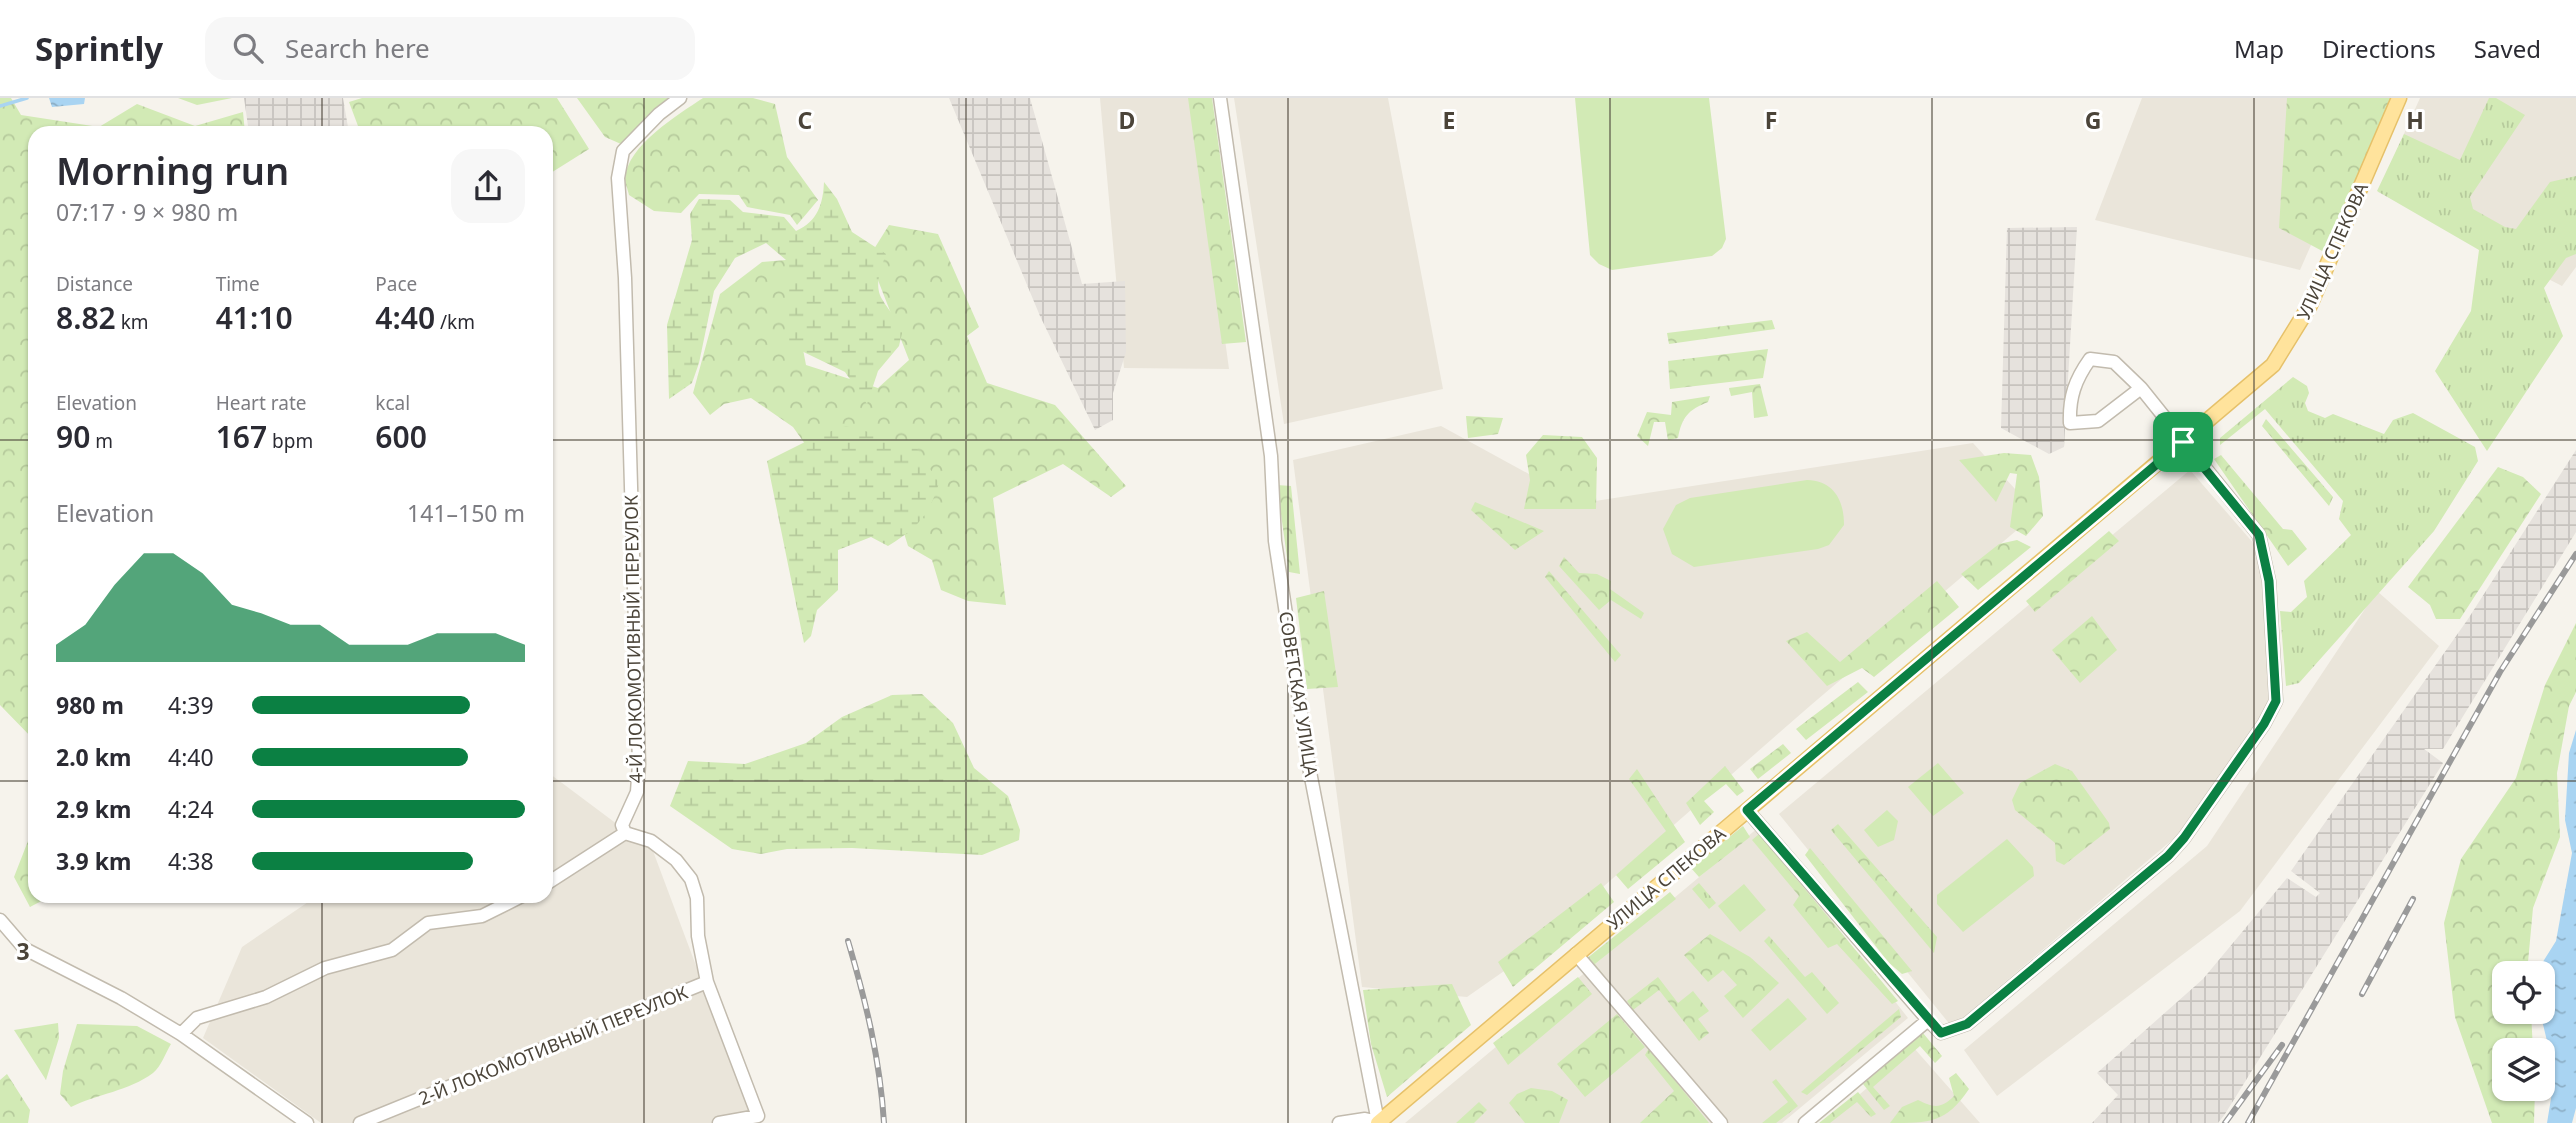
<!DOCTYPE html>
<html lang="en">
<head>
<meta charset="utf-8">
<style>
  body { margin:0; font-family:"Noto Sans",sans-serif; background:#f7f7f7; color:#2b2b33; height:100vh; display:flex; flex-direction:column; font-size:26px; white-space:nowrap }
  * { box-sizing:border-box; margin:0 }
  p { font-size:23px; color:#7c7c81 }
  .icon { flex:none; width:38px; height:38px; fill:none; stroke:currentColor; stroke-width:2; stroke-linecap:round; stroke-linejoin:round }
  .map { position:relative; flex:1; overflow:hidden }
  .drawer { position:absolute; left:28px; top:28px; width:525px; height:777px; display:flex; flex-direction:column; background:#fff; border-radius:21px; box-shadow:0 2px 5px #0004 }
  .drawer>* { flex:none }
  .fabs { position:absolute; left:2492px; top:863px; display:grid; gap:14px }
  .fabs a { display:grid; place-items:center; width:63px; height:63px; border-radius:14px; background:#fff; box-shadow:0 2px 5px #0004; font-size:35px }
  .pin { position:absolute; display:grid; place-items:center; width:60px; height:60px; color:#fff; margin:-30px; border-radius:14px; box-shadow:0 4px 10px #0006 }
  .round { display:grid; place-items:center; flex:none; width:74px; height:74px; border-radius:21px; background:#f7f7f7 }
  .headline { display:flex; align-items:center; justify-content:space-between; height:119px; padding:0 28px }
  h1 { font-size:38px; font-weight:600; line-height:52px }
  .stats { display:grid; grid-template-columns:repeat(3,1fr); gap:10px; height:119px; padding:7px 28px }
  .stats div { display:grid; align-content:center }
  .stats b { font-size:30px; font-weight:600 }
  .stats small { font-size:19px; font-weight:400 }
  .stats p { font-size:19px }
  .chart { height:196px; padding:14px 28px }
  .chart p { display:flex; justify-content:space-between }
  .chart svg { width:100%; height:126px; margin-top:7px; fill:#0b8043; opacity:.7 }
  ul { padding:0 28px; list-style:none; font-size:23px }
  li { display:grid; grid-template-columns:112px 84px 1fr; align-items:center; height:52px }
  li i { height:18px; border-radius:9px; background:#0b8043 }
  header { display:flex; align-items:center; gap:42px; box-sizing:border-box; height:98px; padding:0 35px; background:#fff; border-bottom:2px solid #e1e1e2 }
  header strong { font-size:33px }
  nav { display:flex; gap:38px; margin-inline-start:auto; font-size:24px }
  .search { width:490px; height:63px; background:#f7f7f7; display:flex; align-items:center; gap:18px; box-sizing:border-box; padding:0 24px; border-radius:21px; color:#7c7c81; font-size:26px }
  .map>svg:first-child { display:block }
  .residential { fill:#eae5da }
  .industrial { fill:url(#industrial-grid) }
  .grass { fill:url(#grass-tufts) }
  .forest { fill:url(#forest-crowns) }
  .wetland { fill:url(#wetland-marsh) }
  .park { fill:#d2eab5 }
  .water { fill:url(#water-ripples) }
  .lines { fill:none; stroke-linecap:round; stroke-linejoin:round }
  .stream { stroke:#a9d4f2; stroke-width:3.5 }
  .minor-casing { stroke:#c2bbae; stroke-width:15 }
  .major-casing { stroke:#e6c16a; stroke-width:17 }
  .minor { stroke:#fff; stroke-width:12 }
  .major { stroke:#ffe39c; stroke-width:14 }
  .rail-casing { stroke:#9a9a9a; stroke-width:6 }
  .rail { stroke:#fff; stroke-width:3.5; stroke-dasharray:10; stroke-linecap:butt }
  .route-casing { stroke:#fff; stroke-width:14 }
  .route { stroke:#0b8043; stroke-width:9 }
  .grid { fill:none; stroke:#4b4439; stroke-width:2; stroke-opacity:0.55 }
  .labels { text-anchor:middle; dominant-baseline:central; stroke-width:6; stroke-linejoin:round; paint-order:stroke }
  .street-label { font-size:18px; fill:#4b4439; stroke:#fff }
  .grid-label { font-size:23px; text-anchor:middle; font-weight:bold; fill:#4b4439; stroke:#fff; stroke-width:6; stroke-linejoin:round; paint-order:stroke }
</style>
</head>
<body>
<header>
<strong>Sprintly</strong>
<div class="search"><svg class="icon" aria-label="search" viewBox="0 0 24 24"><circle cx="10" cy="10" r="6"/><path d="M15 15l6 6"/></svg>Search here</div>
<nav><a>Map</a><a>Directions</a><a>Saved</a></nav>
</header>
<div class="map">
<svg width="2576" height="1025" viewBox="0 0 2576 1025">
  <defs>
    <pattern id="industrial-grid" width="8" height="8" patternUnits="userSpaceOnUse" patternTransform="scale(1.75)"><rect width="8" height="8" fill="#e6e2dd"/><path d="M0 4h8M4 0v8" fill="none" stroke="#c7c3be"/></pattern>
    <pattern id="grass-tufts" width="24" height="20" patternUnits="userSpaceOnUse" patternTransform="scale(1.75)"><rect width="24" height="20" fill="#d2eab5"/><path d="M3 7l-1-3M5 7V3M7 7l1-3M15 17l-1-3M17 17v-4M19 17l1-3" fill="none" stroke="#b6ca9c"/></pattern>
    <pattern id="forest-crowns" width="20" height="18" patternUnits="userSpaceOnUse" patternTransform="scale(1.75)"><rect width="20" height="18" fill="#d2eab5"/><path d="M2 6a3 3 0 1 1 6 0M12 15a3 3 0 1 1 6 0" fill="none" stroke="#b6ca9c"/></pattern>
    <pattern id="wetland-marsh" width="20" height="14" patternUnits="userSpaceOnUse" patternTransform="scale(1.75)"><rect width="20" height="14" fill="#d2eab5"/><path d="M1 5h8M5 5V1M11 12h8M15 12V8" fill="none" stroke="#b6ca9c"/></pattern>
    <pattern id="water-ripples" width="26" height="14" patternUnits="userSpaceOnUse" patternTransform="scale(1.75)"><rect width="26" height="14" fill="#a9d4f2"/><path d="M2 4q2-2 4 0t4 0M15 11q2-2 4 0t4 0" fill="none" stroke="#8caec5"/></pattern>
  </defs>
  <rect width="100%" height="100%" fill="#f6f3ec"/>
  <path class="residential" d="M 1100,0 L 1192,0 L 1229,271 L 1124,270 Z
    M 1234,0 L 1388,0 L 1443,291 L 1284,326 Z
    M 2142,0 L 2376,0 L 2300,172 L 2095,122 Z
    M 2420,0 L 2576,0 L 2576,169 L 2562,188 L 2378,94 Z
    M 1441,328 L 1582,405 L 1973,345 L 2037,415 L 1811,607 L 1517,864 L 1467,899 L 1362,889 L 1293,362 Z
    M 2190,372 L 2261,454 L 2273,607 L 2186,730 L 1952,929 L 1779,716 Z
    M 2377,493 L 2439,548 L 2240,813 L 1997,998 L 1964,952 L 2207,748 Z
    M 546,673 L 653,753 L 755,1025 L 321,1025 L 203,940 L 242,849 L 317,798 L 546,798 Z
    M 1759,729 L 1908,920 L 1782,1025 L 1405,1025 Z
    M 1914,950 L 1980,1025 L 1826,1025 Z"/>
  <path class="industrial" d="M 244,0 L 343,0 L 349,35 L 249,35 Z
    M 949,0 L 1030,0 L 1082,186 L 1125,183 L 1126,254 L 1113,295 L 1113,322 L 1095,332 L 1040,218 Z
    M 2077,129 L 2064,349 L 2049,356 L 2001,330 L 2007,130 Z
    M 2576,352 L 2576,434 L 2443,651 L 2424,651 L 2443,665 L 2225,1016 L 2218,1025 L 2092,1025 L 2118,997 L 2097,975 L 2203,881 L 2287,780 L 2316,799 L 2320,795 L 2291,773 L 2468,521 Z"/>
  <path class="grass" d="M 2489,0 L 2496,0 L 2525,17 L 2470,99 L 2473,111 L 2505,129 L 2516,131 L 2550,84 L 2576,78 L 2576,156 L 2566,160 L 2544,190 L 2563,238 L 2487,353 L 2435,273 L 2471,213 L 2479,152 L 2377,93 L 2404,36 L 2460,62 Z
    M 2293,279 L 2307,288 L 2309,295 L 2305,305 L 2308,313 L 2325,320 L 2333,316 L 2384,336 L 2393,322 L 2413,315 L 2475,349 L 2478,363 L 2434,433 L 2299,585 L 2286,588 L 2280,513 L 2291,514 L 2307,499 L 2304,483 L 2351,437 L 2339,421 L 2343,403 L 2265,311 L 2220,347 L 2220,340 Z
    M 1699,785 L 1716,805 L 1709,811 L 1692,791 Z"/>
  <path class="forest" d="M 0,0 L 11,0 L 21,17 L 99,29 L 137,6 L 195,28 L 243,14 L 245,35 L 35,35 L 35,643 L 0,607 Z
    M 178,0 L 232,0 L 197,7 Z
    M 362,0 L 557,0 L 589,51 L 546,78 L 546,35 L 370,35 L 358,28 L 349,4 Z
    M 577,0 L 668,0 L 621,46 L 605,39 Z
    M 703,0 L 753,0 L 775,6 L 787,59 L 818,102 L 797,127 L 790,117 L 747,109 L 739,97 L 699,96 L 681,115 L 654,113 L 629,97 C 628,92 625,85 625,81 C 627,47 678,17 703,0 Z
    M 1188,0 L 1212,0 L 1246,244 L 1222,246 Z
    M 2287,0 L 2391,0 L 2326,155 L 2279,130 Z
    M 889,127 L 938,136 L 979,229 L 967,238 L 987,285 L 1055,307 L 1126,388 L 1111,399 L 1063,366 L 993,400 L 1006,507 L 968,503 L 941,492 L 932,462 L 908,448 L 899,419 L 818,364 L 793,329 L 751,300 L 724,306 L 710,317 L 693,295 L 720,196 L 762,164 L 786,162 L 806,267 L 878,290 L 909,262 L 869,159 Z
    M 1772,222 L 1775,231 L 1669,246 L 1667,235 Z
    M 1768,251 L 1763,280 L 1670,291 L 1668,263 Z
    M 1760,286 L 1768,318 L 1754,320 L 1752,294 L 1731,298 L 1729,290 Z
    M 1710,298 L 1708,304 C 1688,312 1682,319 1678,340 L 1668,342 L 1665,324 L 1654,324 L 1648,348 L 1637,338 L 1647,314 L 1671,317 L 1672,304 Z
    M 1466,318 L 1503,320 L 1498,336 L 1468,340 Z
    M 2266,321 L 2333,399 L 2329,408 L 2262,328 Z
    M 1543,337 L 1582,339 L 1597,360 L 1596,411 L 1524,411 L 1530,382 L 1526,357 Z
    M 2004,355 L 2031,357 L 2039,379 L 2043,418 L 2026,438 L 2010,429 L 2017,376 L 2010,375 L 1996,404 L 1959,362 Z
    M 2221,357 L 2283,431 L 2292,432 L 2307,451 L 2288,468 L 2214,361 Z
    M 2498,369 L 2523,379 L 2541,396 L 2460,521 L 2436,521 L 2430,507 L 2408,489 Z
    M 1277,387 L 1291,388 L 1300,476 L 1289,474 Z
    M 1475,404 L 1544,433 L 1515,452 L 1471,412 Z
    M 2109,433 L 2119,443 L 2035,514 L 2026,503 Z
    M 2017,442 L 2031,449 L 1978,492 L 1961,476 L 1999,446 Z
    M 1564,459 L 1579,475 L 1597,476 L 1611,483 L 1610,491 L 1644,515 L 1641,521 L 1611,502 L 1599,512 L 1559,468 Z
    M 1549,473 L 1621,557 L 1615,564 L 1545,479 Z
    M 1937,483 L 1959,509 L 1874,579 L 1862,570 L 1827,588 L 1786,543 L 1807,534 L 1840,564 Z
    M 1324,493 L 1338,589 L 1307,591 L 1296,500 Z
    M 2092,518 L 2117,552 L 2080,585 L 2052,552 Z
    M 2576,525 L 2576,594 L 2569,608 L 2557,675 L 2560,739 L 2533,810 L 2527,875 L 2504,875 L 2504,914 L 2531,914 L 2533,952 L 2504,952 L 2504,990 L 2535,991 L 2534,1025 L 2492,1025 L 2455,919 L 2444,825 L 2461,761 L 2516,680 L 2545,587 Z
    M 1858,584 L 1868,594 L 1806,642 L 1796,631 Z
    M 1783,646 L 1791,655 L 1758,681 L 1750,671 Z
    M 2055,666 L 2072,673 L 2109,725 L 2110,731 L 2064,767 L 2056,763 L 2055,745 L 2015,712 L 2012,702 L 2020,685 Z
    M 1725,668 L 1744,693 L 1737,698 L 1726,686 L 1704,703 L 1714,714 L 1700,727 L 1686,705 Z
    M 1637,671 L 1685,744 L 1628,791 L 1616,777 L 1666,733 L 1629,681 Z
    M 35,725 L 35,798 L 51,798 L 30,809 L 14,779 Z
    M 1838,726 L 1937,839 L 1934,855 L 1831,732 Z
    M 1743,728 L 1750,739 L 1699,779 L 1691,770 Z
    M 1759,736 L 1898,903 L 1892,906 L 1837,846 L 1828,850 L 1793,807 L 1799,798 L 1752,742 Z
    M 1810,750 L 1912,873 L 1902,876 L 1888,864 L 1805,757 Z
    M 1601,785 L 1614,804 L 1513,889 L 1498,864 Z
    M 1670,794 L 1676,801 L 1595,866 L 1617,894 L 1613,896 L 1586,861 Z
    M 1710,836 L 1750,859 L 1779,885 L 1743,920 L 1724,898 L 1737,887 L 1723,872 L 1708,884 L 1684,857 Z
    M 1769,838 L 1805,879 L 1812,874 L 1839,905 L 1827,916 L 1764,843 Z
    M 1578,879 L 1592,896 L 1508,967 L 1493,945 Z
    M 1658,879 L 1678,905 L 1693,893 L 1709,913 L 1698,921 L 1709,935 L 1699,943 L 1659,892 L 1633,912 L 1627,903 Z
    M 1452,886 L 1471,927 L 1387,999 L 1371,946 L 1363,892 Z
    M 1899,911 L 1901,919 L 1807,997 L 1801,994 Z
    M 1617,916 L 1645,949 L 1585,999 L 1557,966 Z
    M 58,925 L 59,940 L 46,982 L 14,932 Z
    M 77,926 L 137,928 L 171,946 C 166,954 161,969 153,975 C 129,993 97,996 71,1009 L 60,996 L 63,973 Z
    M 1923,935 L 1942,958 L 1935,965 L 1920,948 L 1873,989 L 1890,1008 L 1884,1012 L 1863,986 Z
    M 1649,950 L 1709,1025 L 1640,1025 L 1674,993 L 1645,957 Z
    M 1956,975 L 1969,991 C 1946,1025 1930,1025 1890,1025 L 1902,1009 L 1918,1002 C 1934,1010 1941,1011 1954,998 L 1949,980 Z
    M 7,976 L 30,1012 L 28,1025 L 0,1025 L 0,982 Z
    M 1776,981 L 1798,1008 L 1776,1025 L 1762,1025 L 1788,1004 L 1772,984 Z
    M 1531,990 L 1552,993 L 1568,1002 L 1559,1025 L 1525,1025 L 1509,1005 L 1517,996 Z
    M 1858,994 L 1876,1016 L 1871,1019 L 1857,1004 L 1830,1025 L 1819,1025 Z
    M 1479,1004 L 1487,1012 L 1474,1025 L 1456,1025 Z"/>
  <path class="wetland" d="M 824,84 L 837,101 L 852,134 L 886,156 C 870,199 880,196 903,231 L 899,248 L 878,273 L 867,306 L 845,274 L 787,246 L 786,162 L 766,145 L 735,160 L 714,193 L 699,265 L 692,285 L 669,301 L 667,227 L 692,142 L 690,116 L 699,101 L 730,102 L 743,114 L 784,119 L 796,133 C 818,123 823,106 824,84 Z
    M 846,328 L 914,346 L 939,385 C 929,418 917,430 888,448 L 871,439 L 838,452 L 838,492 L 817,512 L 811,538 L 804,545 L 767,363 L 817,338 Z
    M 922,596 L 953,625 L 974,670 L 1008,698 L 1020,732 L 1019,742 L 982,757 L 852,750 L 787,751 L 761,756 L 732,751 L 670,708 L 688,663 L 745,666 L 806,645 L 842,619 L 892,597 Z"/>
  <path class="park" d="M 1575,0 L 1709,0 L 1726,141 L 1722,150 L 1712,158 L 1612,172 L 1599,166 L 1590,157 Z
    M 1807,382 C 1834,383 1844,402 1844,427 L 1829,447 L 1818,451 L 1694,469 L 1672,456 L 1663,431 L 1676,407 L 1690,400 Z
    M 1938,665 L 1964,695 L 1933,718 L 1908,689 Z
    M 1887,712 L 1898,723 L 1894,742 L 1878,749 L 1864,732 Z
    M 2007,741 L 2033,769 L 2034,778 L 1963,834 L 1937,806 L 1937,797 Z
    M 1744,786 L 1766,812 L 1740,834 L 1718,808 Z
    M 1788,900 L 1807,921 L 1770,953 L 1751,932 Z"/>
  <path class="water" d="M 49,0 L 85,0 L 84,6 L 52,9 Z
    M 2576,632 L 2576,1010 L 2572,1025 L 2547,1025 L 2555,976 L 2540,914 L 2543,914 L 2543,875 L 2536,875 L 2556,843 L 2572,755 L 2565,722 L 2569,655 Z"/>
  <g class="lines">
    <path class="stream" d="M 0,8 L 27,0"/>
    <defs>
      <path id="minor" d="M 680,0 L 659,16 L 623,53 L 618,80 L 625,180 L 639,666 L 637,694 L 622,727 L 625,735 L 651,743 L 676,762 L 691,781 L 697,800 L 698,838 L 707,884 L 758,1018 L 719,1025
        M 1220,0 L 1271,358 L 1275,443 L 1309,669 L 1378,1024 L 1365,1021 L 1339,1025
        M 1747,712 L 1928,922
        M 546,786 L 625,735
        M 0,822 L 25,851 L 121,900 L 181,936 L 307,1025
        M 1576,856 L 1721,1025
        M 181,936 L 197,920 L 266,899 L 325,870 L 392,852 L 428,825 L 482,818 L 522,798
        M 360,1025 L 707,884
        M 1805,1025 L 1928,922 L 1941,935 L 1967,926 L 2168,758 L 2184,740 L 2264,626 L 2276,603 L 2269,483 L 2259,437 L 2141,290 L 2098,323 L 2070,325 C 2069,299 2075,282 2090,261 L 2114,264 L 2141,290"/>
      <path id="major" d="M 1378,1025 L 2273,267 L 2310,207 L 2399,0"/>
    </defs>
    <use href="#minor" class="minor-casing"/>
    <use href="#major" class="major-casing"/>
    <use href="#minor" class="minor"/>
    <use href="#major" class="major"/>
    <defs>
      <path id="rail" d="M 848,843 C 866,904 880,961 884,1025
        M 2362,896 L 2413,801
        M 2225,1025 L 2282,947
        M 2248,1025 L 2500,574 L 2576,456"/>
    </defs>
    <use href="#rail" class="rail-casing"/>
    <use href="#rail" class="rail"/>
  </g>
  <g class="lines">
    <defs>
      <path id="route" d="M 2183,344 L 2259,437 L 2269,483 L 2276,603 L 2264,626 L 2184,740 L 2168,758 L 1967,926 L 1941,935 L 1747,712 Z"/>
    </defs>
    <use href="#route" class="route-casing"/>
    <use href="#route" class="route"/>
  </g>
  <path class="grid" d="M 322,0 L 322,35M 644,0 L 644,1025M 966,0 L 966,1025M 1288,0 L 1288,1025M 1610,0 L 1610,1025M 1932,0 L 1932,1025M 2254,0 L 2254,1025M 0,342 L 35,342M 546,342 L 2576,342M 0,683 L 35,683M 546,683 L 2576,683M 322,798 L 322,1025"/>
  <g class="labels">
    <g class="street-label">
      <text transform="translate(2332 153) rotate(-66)">УЛИЦА СПЕКОВА</text>
      <text transform="translate(633 541) rotate(-91)">4-Й ЛОКОМОТИВНЫЙ ПЕРЕУЛОК</text>
      <text transform="translate(1299 596) rotate(81)">СОВЕТСКАЯ УЛИЦА</text>
      <text transform="translate(1666 780) rotate(-40)">УЛИЦА СПЕКОВА</text>
      <text transform="translate(553 947) rotate(-22)">2-Й ЛОКОМОТИВНЫЙ ПЕРЕУЛОК</text>
    </g>
  </g>
  <g class="grid-label">
    <text x="805" y="31">C</text>
    <text x="1127" y="31">D</text>
    <text x="1449" y="31">E</text>
    <text x="1771" y="31">F</text>
    <text x="2093" y="31">G</text>
    <text x="2415" y="31">H</text>
    <text x="23" y="862">3</text>
  </g>
</svg>
<div class="fabs">
<a><svg class="icon" aria-label="locate" viewBox="0 0 24 24"><circle cx="12" cy="12" r="6"/><path d="M12 2v4M12 18v4M2 12h4M18 12h4"/></svg></a>
<a><svg class="icon" aria-label="layers" viewBox="0 0 24 24"><path d="M12 4l9 5-9 5-9-5zM3 14l9 5 9-5"/></svg></a>
</div>
<div class="pin" style="left:2183px;top:344px;background:#1e9e55"><svg class="icon" aria-label="arrive" viewBox="0 0 24 24"><path d="M6 21V4h12l-3 4 3 4H6"/></svg></div>
<section class="drawer">
<div class="headline"><div><h1>Morning run</h1><p>07:17 · 9 × 980 m</p></div><a class="round"><svg class="icon" aria-label="share" viewBox="0 0 24 24"><path d="M12 15V3M7 8l5-5 5 5M5 13v7h14v-7"/></svg></a></div>
<div class="stats">
<div><p>Distance</p><b>8.82<small> km</small></b></div>
<div><p>Time</p><b>41:10</b></div>
<div><p>Pace</p><b>4:40<small> /km</small></b></div>
</div>
<div class="stats">
<div><p>Elevation</p><b>90<small> m</small></b></div>
<div><p>Heart rate</p><b>167<small> bpm</small></b></div>
<div><p>kcal</p><b>600</b></div>
</div>
<div class="chart"><p><span>Elevation</span>141–150 m</p>
<svg viewBox="0 0 160 44" preserveAspectRatio="none"><path d="M0 44V38L10 31L20 17L30 6L40 6L50 13L60 24L70 27L80 31L90 31L100 38L110 38L120 38L130 34L140 34L150 34L160 38V44z"/></svg>
</div>
<ul>
<li><b>980 m</b>4:39<i style="width:80%"></i></li>
<li><b>2.0 km</b>4:40<i style="width:79%"></i></li>
<li><b>2.9 km</b>4:24<i style="width:100%"></i></li>
<li><b>3.9 km</b>4:38<i style="width:81%"></i></li>
</ul>
</section>
</div>
</body>
</html>
